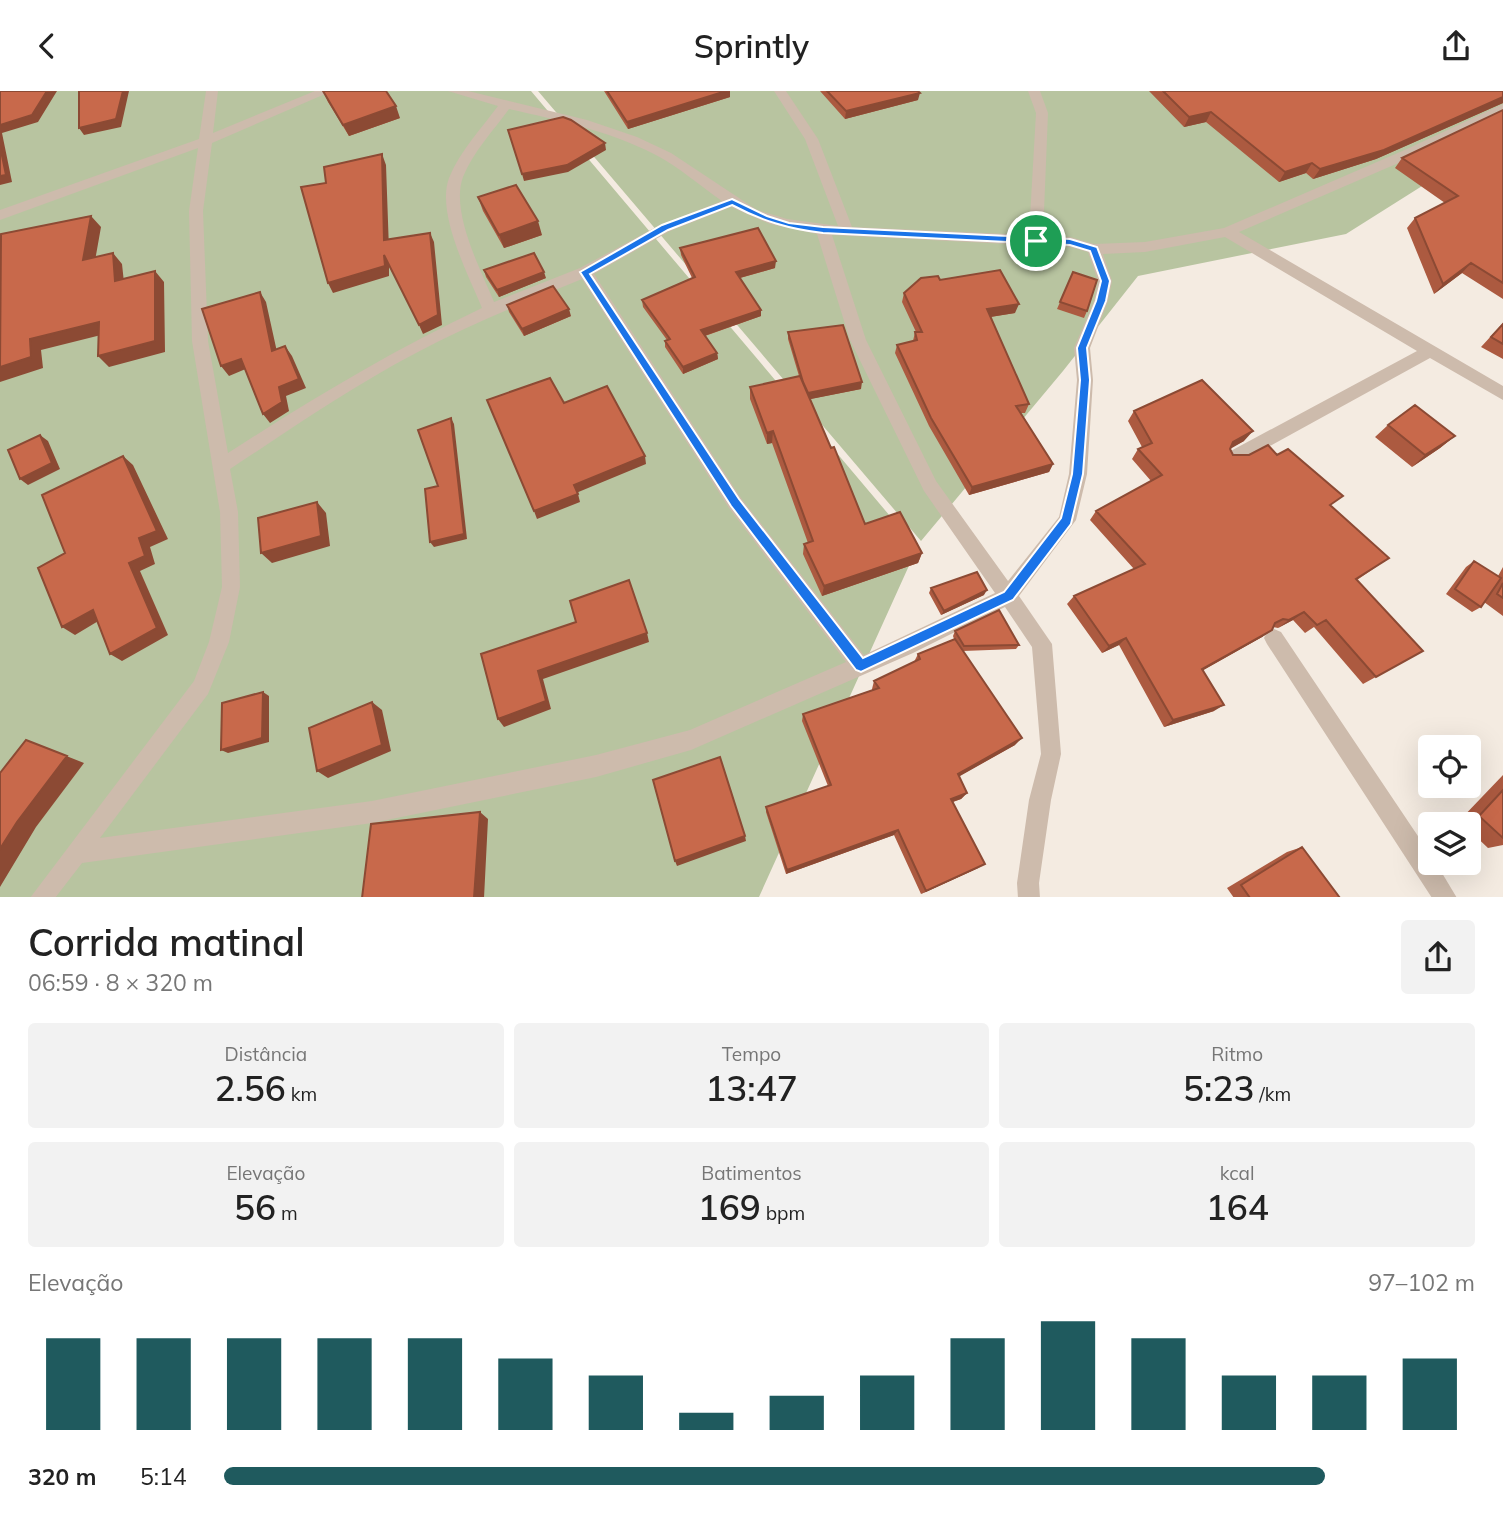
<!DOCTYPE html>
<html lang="pt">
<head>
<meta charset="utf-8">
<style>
  body { margin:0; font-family:Mulish,sans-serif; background:#f2f2f2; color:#222; height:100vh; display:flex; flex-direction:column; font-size:26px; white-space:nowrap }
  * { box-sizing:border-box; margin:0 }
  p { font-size:23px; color:#767676 }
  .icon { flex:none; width:38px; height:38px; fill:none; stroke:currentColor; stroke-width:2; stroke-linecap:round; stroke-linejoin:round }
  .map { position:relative; height:806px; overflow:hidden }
  .drawer { display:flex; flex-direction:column; background:#fff; flex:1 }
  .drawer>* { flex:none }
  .fabs { position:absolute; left:1418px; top:644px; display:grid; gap:14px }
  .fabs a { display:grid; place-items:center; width:63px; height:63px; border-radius:7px; background:#fff; box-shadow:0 7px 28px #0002; font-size:35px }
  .pin { position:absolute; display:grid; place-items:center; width:60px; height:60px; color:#fff; margin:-30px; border:4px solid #fff; border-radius:50%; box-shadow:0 2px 7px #0007 }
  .round { display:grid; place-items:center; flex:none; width:74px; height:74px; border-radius:7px; background:#f2f2f2 }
  .overview { display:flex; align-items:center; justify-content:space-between; height:119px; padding:0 28px }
  h1 { font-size:38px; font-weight:600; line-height:52px }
  .metrics { display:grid; grid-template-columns:repeat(3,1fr); gap:10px; height:119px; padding:7px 28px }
  .metrics div { display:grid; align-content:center; border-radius:7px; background:#f2f2f2; text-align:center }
  .metrics b { font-size:35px; font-weight:600 }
  .metrics small { font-size:19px; font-weight:400 }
  .metrics p { font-size:19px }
  .chart { height:196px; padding:14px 28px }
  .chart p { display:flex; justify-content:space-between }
  .chart svg { width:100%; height:126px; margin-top:7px; stroke:#1f5a5e; stroke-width:6 }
  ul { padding:0 28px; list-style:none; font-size:23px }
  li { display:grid; grid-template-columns:112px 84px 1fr; align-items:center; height:52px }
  li i { height:18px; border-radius:9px; background:#1f5a5e }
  header { display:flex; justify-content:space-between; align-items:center; height:91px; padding:0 28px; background:#fff; font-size:32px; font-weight:600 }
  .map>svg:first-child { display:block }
  .green { fill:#b8c4a0 }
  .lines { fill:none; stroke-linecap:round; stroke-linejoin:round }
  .minor { fill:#cdbbac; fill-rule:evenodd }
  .wall { fill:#ac5a40 }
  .shaded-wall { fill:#8c4a34 }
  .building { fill:#c8694b; stroke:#8c4a34; stroke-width:2 }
  .route { fill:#1a73e8; stroke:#fff; stroke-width:2; fill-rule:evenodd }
</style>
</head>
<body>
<header><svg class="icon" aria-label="back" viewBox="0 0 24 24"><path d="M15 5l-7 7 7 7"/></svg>Sprintly<svg class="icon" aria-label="share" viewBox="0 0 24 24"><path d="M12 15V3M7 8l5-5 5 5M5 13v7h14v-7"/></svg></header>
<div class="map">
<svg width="1503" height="807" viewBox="0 0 1503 807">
  <rect width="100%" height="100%" fill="#f4ebe1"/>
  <path class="green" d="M 0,0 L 531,0 L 917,457 L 759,806 L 0,806 Z
    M 538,0 L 1503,0 L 1503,44 L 1346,143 L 1138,185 L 1063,280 L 921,450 Z"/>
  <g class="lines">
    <path class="minor" d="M 206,0 L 218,0 L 213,42 L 315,0 L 332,0 L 212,52 L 203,120 L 208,250 L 228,362 C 312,308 391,260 482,217 C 468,183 436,122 449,87 C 460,60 481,38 498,15 L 448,0 L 468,0 L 587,29 L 637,46 L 671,62 L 757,119 L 787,128 L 838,135 L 805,48 L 774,0 L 786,0 L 818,48 L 852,136 L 1029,144 L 1036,22 L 1028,0 L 1040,0 L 1048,22 L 1043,145 L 1070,146 L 1094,153 L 1145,151 L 1224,137 L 1407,58 L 1503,13 L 1503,22 L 1417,64 L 1239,141 L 1503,295 L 1503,309 L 1430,267 L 1239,372 L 1227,372 L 1224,367 L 1227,362 L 1417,260 L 1225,146 L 1145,161 L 1103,163 L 1112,190 L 1108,210 L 1090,257 L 1093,289 L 1087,383 L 1076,429 L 1019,505 L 1052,553 L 1061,663 L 1051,709 L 1039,792 L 1040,807 L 1018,807 L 1017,792 L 1029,709 L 1041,663 L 1032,556 L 1005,516 L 913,562 L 691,659 L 596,686 L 372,732 L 82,772 L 55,807 L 30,807 L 194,590 L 209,551 L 222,496 L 220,421 L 192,250 L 189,120 L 198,57 L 0,129 L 0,119 L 199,48 ZM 509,18 C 558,29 609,40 654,63 C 679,76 699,94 722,110 L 660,134 L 580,177 L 494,211 C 481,179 450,121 463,86 C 473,61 493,40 509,18 ZM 731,116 L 770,133 L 817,143 L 850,249 L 924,400 L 995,502 L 864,564 L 741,407 L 594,183 L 670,140 ZM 832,144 L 1070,156 L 1088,161 L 1098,190 L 1094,210 L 1074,257 L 1077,289 L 1069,383 L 1059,426 L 1008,490 L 936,390 L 866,249 ZM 582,188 L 729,417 L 846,571 L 690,639 L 596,664 L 372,710 L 100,747 L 208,603 L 229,551 L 240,496 L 238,421 L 230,378 C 291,338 351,296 416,262 C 470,233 526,211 582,188 Z
      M 1274,538 L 1281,541 L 1430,763 L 1430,772 L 1436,772 L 1457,807 L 1432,807 L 1267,553 L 1264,547 L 1267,541 Z"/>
  </g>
  <path class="wall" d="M 323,0 L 400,27 L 349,45 L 328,11 Z
    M 604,0 L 730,0 L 730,6 L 628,38 Z
    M 820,0 L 918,0 L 918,9 L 845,28 Z
    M 1149,0 L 1503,0 L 1503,12 L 1376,68 L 1313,88 L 1306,82 L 1279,91 L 1206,31 L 1184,36 Z
    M 1503,19 L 1503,208 L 1462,182 L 1434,203 L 1407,137 L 1415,127 L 1445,112 L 1395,77 L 1402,67 Z
    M 478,106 L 542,144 L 504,157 L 483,120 Z
    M 680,157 L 775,177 L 740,187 L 761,219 L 761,225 L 705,245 L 717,262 L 718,268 L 683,283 L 665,256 L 665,250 L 667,249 L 643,216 L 642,209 L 692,187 L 681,164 Z
    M 484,179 L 546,187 L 499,206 L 486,186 Z
    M 1073,181 L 1087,220 L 1084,227 L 1057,218 Z
    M 940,189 L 1015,222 L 990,226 L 1029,313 L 1025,322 L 1021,322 L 1053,373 L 1049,381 L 969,404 L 929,335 L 895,262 L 897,254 L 913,250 L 915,241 L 916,241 L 902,211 L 904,202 Z
    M 507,214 L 571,225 L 524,245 L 509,221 Z
    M 1503,232 L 1503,268 L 1481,256 Z
    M 788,241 L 861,298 L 810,308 L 831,357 L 865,433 L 922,462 L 918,472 L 822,505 L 803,463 L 804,453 L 808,452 L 772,352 L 767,353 L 750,308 L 750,296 L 799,285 L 788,248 Z
    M 1134,320 L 1244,350 L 1230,357 L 1233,364 L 1331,415 L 1389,467 L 1357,489 L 1423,560 L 1363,593 L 1314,536 L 1305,542 L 1293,529 L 1278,537 L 1273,536 L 1272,539 L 1262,546 L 1203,579 L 1214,620 L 1164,636 L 1119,554 L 1102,562 L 1067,513 L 1074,505 L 1134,478 L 1090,429 L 1096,420 L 1151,390 L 1132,368 L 1138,358 L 1142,356 L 1128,330 Z
    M 1388,334 L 1455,345 L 1440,357 L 1412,376 L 1375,346 Z
    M 1474,470 L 1498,485 L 1503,476 L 1503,525 L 1484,511 L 1481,516 L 1472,521 L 1446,503 L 1466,476 Z
    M 931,497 L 984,504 L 941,524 L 929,502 Z
    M 955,540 L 1019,554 L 1016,558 L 963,560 L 1015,654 L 959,685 L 967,702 L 961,708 L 953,711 L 978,777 L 921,803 L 894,744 L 786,783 L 766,721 L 766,716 L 828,695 L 802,630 L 803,623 L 872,599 L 872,598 L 874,590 L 914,571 L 918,563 L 954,548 L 953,545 Z
    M 1503,684 L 1503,754 L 1488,757 L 1468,738 L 1468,733 L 1463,733 L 1459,730 Z
    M 1302,756 L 1340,807 L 1234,807 L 1227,797 L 1287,761 Z"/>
  <path class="shaded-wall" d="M 47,0 L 57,0 L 38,31 L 2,42 L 12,91 L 0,94 L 0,34 Z
    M 123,0 L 129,0 L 121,36 L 84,44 L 79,37 Z
    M 726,0 L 730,0 L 730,6 L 628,38 L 627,31 Z
    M 920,2 L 918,9 L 845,28 L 846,20 Z
    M 1503,6 L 1503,12 L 1376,68 L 1313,88 L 1320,78 Z
    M 396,15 L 400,27 L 349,45 L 343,34 Z
    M 1211,21 L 1206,31 L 1184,36 L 1189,26 Z
    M 605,52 L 606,59 L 568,81 L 524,90 L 522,83 Z
    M 382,63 L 386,74 L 389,159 L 384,149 Z
    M 1312,72 L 1306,82 L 1279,91 L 1285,81 Z
    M 91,125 L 101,136 L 93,181 L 83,169 Z
    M 538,130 L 542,144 L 504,157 L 499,144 Z
    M 430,142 L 434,151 L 442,234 L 423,243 L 419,234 Z
    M 113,162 L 122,173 L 125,201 L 115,190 Z
    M 384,164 L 389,173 L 389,185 L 333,202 L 328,192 Z
    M 776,170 L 775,177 L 736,188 L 736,181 Z
    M 1471,172 L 1462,182 L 1434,203 L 1443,193 Z
    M 155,180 L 164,191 L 165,261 L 109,276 L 98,265 Z
    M 544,181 L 546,187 L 499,206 L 497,199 Z
    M 260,201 L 266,211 L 279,270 L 272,260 Z
    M 1019,213 L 1015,222 L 984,227 L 987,218 Z
    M 569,218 L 571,225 L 524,245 L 522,238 Z
    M 761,219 L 761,225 L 701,246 L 701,239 Z
    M 99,231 L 109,242 L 41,259 L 43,277 L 0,291 L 0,276 L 30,248 Z
    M 285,255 L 292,265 L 306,297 L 286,305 L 289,320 L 270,332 L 263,323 L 279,296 Z
    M 717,262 L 718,268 L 683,283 L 683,276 Z
    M 241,268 L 248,277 L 229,285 L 221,275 Z
    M 862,291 L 861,298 L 806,309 L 806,302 Z
    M 451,327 L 454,333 L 467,448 L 434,456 L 430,451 Z
    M 773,340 L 772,352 L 767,353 L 767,342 Z
    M 1253,340 L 1244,350 L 1225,361 L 1233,351 Z
    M 40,344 L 48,350 L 60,378 L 28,394 L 20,388 Z
    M 1455,345 L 1440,357 L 1412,376 L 1425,364 Z
    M 123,365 L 133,374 L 168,448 L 150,456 L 155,473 L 140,480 L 168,544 L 122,570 L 110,563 L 129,472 L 139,447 Z
    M 645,365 L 646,373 L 576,402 L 574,394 Z
    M 1053,373 L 1049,381 L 969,404 L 972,396 Z
    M 578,403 L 580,411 L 537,428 L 534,420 Z
    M 317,411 L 326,422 L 330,455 L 272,472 L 261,462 Z
    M 922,462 L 918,472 L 822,505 L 824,495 Z
    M 987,499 L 984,504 L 941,524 L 944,520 Z
    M 93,519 L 105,526 L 75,544 L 62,536 Z
    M 1304,521 L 1293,529 L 1278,537 L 1289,529 Z
    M 1272,539 L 1262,546 L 1193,585 L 1202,578 Z
    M 647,542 L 649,551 L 543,588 L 551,618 L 504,636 L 498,628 L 538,580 Z
    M 1126,547 L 1119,554 L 1102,562 L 1109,555 Z
    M 263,601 L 269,605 L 269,651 L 228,662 L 221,659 Z
    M 372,611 L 382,619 L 391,660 L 328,687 L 317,680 Z
    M 1224,614 L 1214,620 L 1164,636 L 1173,629 Z
    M 1022,647 L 1015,654 L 953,689 L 958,683 Z
    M 26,649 L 84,672 L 36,736 L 0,796 L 0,758 Z
    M 967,702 L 961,708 L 946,713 L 951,708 Z
    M 480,721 L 488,728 L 484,807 L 474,807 Z
    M 898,739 L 894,744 L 786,783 L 787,779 Z
    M 745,745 L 746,750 L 677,775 L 675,770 Z
    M 985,773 L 978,777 L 921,803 L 926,800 Z"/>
  <path class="building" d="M 0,0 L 47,0 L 32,24 L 0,34 Z
    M 79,0 L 123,0 L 116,28 L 79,37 Z
    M 323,0 L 386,0 L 396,15 L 343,34 Z
    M 607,0 L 726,0 L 627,31 Z
    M 827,0 L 918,0 L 920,2 L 846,20 Z
    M 1163,0 L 1503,0 L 1503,6 L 1384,59 L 1320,78 L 1312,72 L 1285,81 L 1211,21 L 1189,26 Z
    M 1503,19 L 1503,192 L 1471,172 L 1443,193 L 1415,127 L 1458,105 L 1402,67 Z
    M 563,26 L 571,29 L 605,52 L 567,74 L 522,83 L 508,39 Z
    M 0,55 L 6,84 L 0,85 Z
    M 382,63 L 384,149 L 430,142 L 438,224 L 419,234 L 384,164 L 385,175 L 328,192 L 301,96 L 326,92 L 324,76 Z
    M 516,94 L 538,130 L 499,144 L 478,106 Z
    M 91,125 L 83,169 L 113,162 L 115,190 L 155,180 L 155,250 L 98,265 L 99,231 L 30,248 L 31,266 L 0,276 L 1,143 Z
    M 758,137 L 776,170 L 736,181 L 761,219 L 701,239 L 717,262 L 683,276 L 665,250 L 670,248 L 642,209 L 695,186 L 680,157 Z
    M 534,162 L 544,181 L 497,199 L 484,179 Z
    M 1000,179 L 1019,213 L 987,218 L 1029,313 L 1016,315 L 1053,373 L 972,396 L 931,327 L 897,254 L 917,249 L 915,241 L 922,241 L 904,202 L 921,187 L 938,185 L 940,189 Z
    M 1073,181 L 1097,189 L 1087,220 L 1060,211 Z
    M 553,195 L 569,218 L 522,238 L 507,214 Z
    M 260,201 L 272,260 L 285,255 L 299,288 L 279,296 L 282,311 L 263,323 L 241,268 L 221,275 L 202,218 Z
    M 1503,233 L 1503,253 L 1491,246 Z
    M 843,234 L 862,291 L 808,302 L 803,291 L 788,241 Z
    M 800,285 L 831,357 L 834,356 L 865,433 L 900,421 L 922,462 L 824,495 L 804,453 L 813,450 L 773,340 L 767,342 L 750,296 Z
    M 550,287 L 564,312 L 607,295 L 645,365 L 574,394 L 578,403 L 534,420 L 487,309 Z
    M 1202,289 L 1253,340 L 1233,351 L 1230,358 L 1233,364 L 1249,364 L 1268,354 L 1277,364 L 1288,358 L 1343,405 L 1330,414 L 1389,467 L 1356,488 L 1423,560 L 1376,586 L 1326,529 L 1317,534 L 1304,521 L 1289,529 L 1283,528 L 1275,532 L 1272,539 L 1202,578 L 1224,614 L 1173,629 L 1126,547 L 1109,555 L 1074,505 L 1145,473 L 1096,420 L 1162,384 L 1138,358 L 1152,352 L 1134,320 Z
    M 1415,314 L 1455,345 L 1425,364 L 1388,334 Z
    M 451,327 L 464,443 L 430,451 L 425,398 L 438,395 L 418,339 Z
    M 40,344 L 52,372 L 20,388 L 8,359 Z
    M 123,365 L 157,440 L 139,447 L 145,465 L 129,472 L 157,537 L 110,563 L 93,519 L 62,536 L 38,477 L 65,462 L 42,404 Z
    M 317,411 L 321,445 L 261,462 L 258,427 Z
    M 1474,470 L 1501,487 L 1481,516 L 1455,498 Z
    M 977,481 L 987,499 L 944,520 L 931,497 Z
    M 629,489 L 647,542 L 538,580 L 546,610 L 498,628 L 481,563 L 576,531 L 570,510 Z
    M 1503,492 L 1503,507 L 1497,503 Z
    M 999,519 L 1019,554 L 964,555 L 955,540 Z
    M 955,548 L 1022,647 L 958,683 L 967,702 L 951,708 L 985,773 L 926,800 L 898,739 L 787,779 L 766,716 L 831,694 L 803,623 L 879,597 L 874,590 L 920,568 L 918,563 Z
    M 263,601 L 262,647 L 221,659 L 222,612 Z
    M 372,611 L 382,654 L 317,680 L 309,637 Z
    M 26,649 L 67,665 L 17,731 L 0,758 L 0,682 Z
    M 720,666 L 745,745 L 675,770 L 653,689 Z
    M 1503,699 L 1503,747 L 1479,725 Z
    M 480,721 L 474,807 L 362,807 L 371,733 Z
    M 1302,756 L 1340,807 L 1250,807 L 1241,794 Z"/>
  <path class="route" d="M 732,108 L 767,125 L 789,132 L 823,136 L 1070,148 L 1097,156 L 1110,190 L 1106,210 L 1087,257 L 1090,289 L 1083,383 L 1071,433 L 1013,509 L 861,581 L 856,579 L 731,415 L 580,181 L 662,134 ZM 732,114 C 762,130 789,138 823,142 L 1070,154 L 1090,160 L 1101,190 L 1096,210 L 1077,257 L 1080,289 L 1072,383 L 1061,427 L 1004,501 L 863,567 L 739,408 L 590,183 L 668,139 Z"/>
</svg>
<div class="fabs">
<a><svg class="icon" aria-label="locate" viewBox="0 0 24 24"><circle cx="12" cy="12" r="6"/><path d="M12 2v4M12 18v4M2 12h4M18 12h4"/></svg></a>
<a><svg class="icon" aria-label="layers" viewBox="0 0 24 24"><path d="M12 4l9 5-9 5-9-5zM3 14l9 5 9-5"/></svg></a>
</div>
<div class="pin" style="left:1036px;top:150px;background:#1e9e55"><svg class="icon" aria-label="arrive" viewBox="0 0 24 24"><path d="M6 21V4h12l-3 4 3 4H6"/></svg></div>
</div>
<section class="drawer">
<div class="overview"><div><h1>Corrida matinal</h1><p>06:59 · 8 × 320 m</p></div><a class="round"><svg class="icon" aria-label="share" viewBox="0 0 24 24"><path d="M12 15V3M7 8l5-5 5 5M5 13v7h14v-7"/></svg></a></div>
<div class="metrics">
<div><p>Distância</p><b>2.56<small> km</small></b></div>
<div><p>Tempo</p><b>13:47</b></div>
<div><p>Ritmo</p><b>5:23<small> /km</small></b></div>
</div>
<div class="metrics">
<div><p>Elevação</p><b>56<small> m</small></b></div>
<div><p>Batimentos</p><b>169<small> bpm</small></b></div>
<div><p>kcal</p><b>164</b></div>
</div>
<div class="chart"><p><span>Elevação</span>97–102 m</p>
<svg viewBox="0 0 160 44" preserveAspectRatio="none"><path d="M5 44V12M15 44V12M25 44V12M35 44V12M45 44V12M55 44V19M65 44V25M75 44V38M85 44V32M95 44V25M105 44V12M115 44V6M125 44V12M135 44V25M145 44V25M155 44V19"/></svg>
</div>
<ul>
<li><b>320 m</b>5:14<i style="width:88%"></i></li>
</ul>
</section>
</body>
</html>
